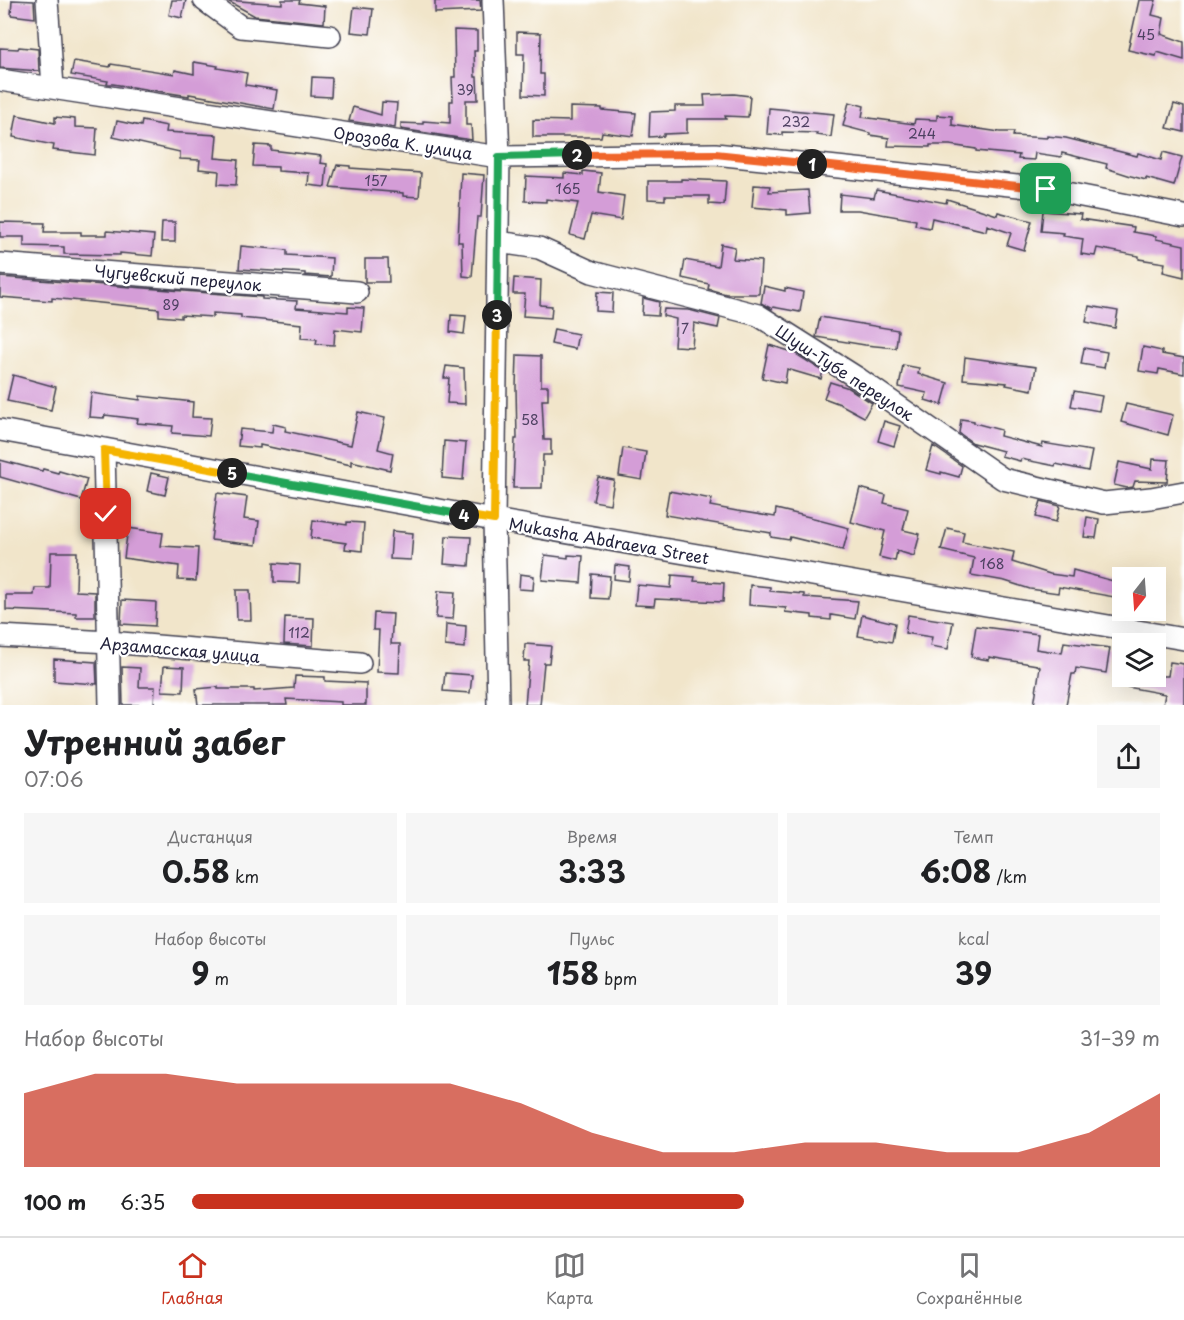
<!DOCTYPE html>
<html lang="ru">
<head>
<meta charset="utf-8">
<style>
  body { margin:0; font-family:"Playpen Sans",sans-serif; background:#f6f6f6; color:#202124; height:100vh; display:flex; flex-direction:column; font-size:22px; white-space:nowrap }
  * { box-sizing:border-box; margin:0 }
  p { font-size:20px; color:#757577 }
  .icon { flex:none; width:33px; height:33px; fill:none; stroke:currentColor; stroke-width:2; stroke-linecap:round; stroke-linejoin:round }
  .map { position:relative; height:705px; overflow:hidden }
  .sheet { display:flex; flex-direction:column; background:#fff; flex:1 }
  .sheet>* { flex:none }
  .needle { width:39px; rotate:197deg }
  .fabs { position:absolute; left:1112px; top:567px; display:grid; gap:12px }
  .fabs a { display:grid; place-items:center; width:54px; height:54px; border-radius:0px; background:#fff; box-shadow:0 6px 24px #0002; font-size:30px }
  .pin { position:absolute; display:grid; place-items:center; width:51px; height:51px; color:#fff; margin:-26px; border-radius:12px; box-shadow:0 3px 9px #0006 }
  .km { position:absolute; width:30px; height:30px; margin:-15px; border-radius:50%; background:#222; color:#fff; font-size:16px; line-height:30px; text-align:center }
  .round { display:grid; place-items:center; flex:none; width:63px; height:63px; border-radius:0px; background:#f6f6f6 }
  .headline { display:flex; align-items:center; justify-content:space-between; height:102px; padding:0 24px }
  h1 { font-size:33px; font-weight:700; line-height:45px }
  .figures { display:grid; grid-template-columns:repeat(3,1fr); gap:9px; height:102px; padding:6px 24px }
  .figures div { display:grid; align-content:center; border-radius:0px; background:#f6f6f6; text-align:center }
  .figures b { font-size:30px; font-weight:700 }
  .figures small { font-size:16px; font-weight:400 }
  .figures p { font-size:16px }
  .chart { height:168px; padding:12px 24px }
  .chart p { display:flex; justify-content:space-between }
  .chart svg { width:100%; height:108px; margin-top:6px; fill:#c8321e; opacity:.7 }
  ul { padding:0 24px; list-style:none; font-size:20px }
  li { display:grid; grid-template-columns:96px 72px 1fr; align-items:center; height:45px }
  li i { height:15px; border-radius:8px; background:#c8321e }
  .menu { display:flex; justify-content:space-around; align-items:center; height:84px; border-top:2px solid #e0e0e0; background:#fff; font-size:16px; color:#757577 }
  .menu a { display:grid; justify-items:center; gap:3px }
  .menu .on { color:#c8321e }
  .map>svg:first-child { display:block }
  .building { fill:#d49dd7 }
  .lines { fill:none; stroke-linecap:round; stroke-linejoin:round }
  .minor-casing { stroke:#413f50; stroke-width:24 }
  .minor { stroke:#fff; stroke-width:21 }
  .split-1-casing { stroke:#fff; stroke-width:12 }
  .split-2-casing { stroke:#fff; stroke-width:12 }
  .split-3-casing { stroke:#fff; stroke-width:12 }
  .split-4-casing { stroke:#fff; stroke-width:12 }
  .split-5-casing { stroke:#fff; stroke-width:12 }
  .split-6-casing { stroke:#fff; stroke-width:12 }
  .split-1 { stroke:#f0652b; stroke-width:8 }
  .split-2 { stroke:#f0652b; stroke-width:8 }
  .split-3 { stroke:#22a559; stroke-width:8 }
  .split-4 { stroke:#f5b400; stroke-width:8 }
  .split-5 { stroke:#22a559; stroke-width:8 }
  .split-6 { stroke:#f5b400; stroke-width:8 }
  .labels { text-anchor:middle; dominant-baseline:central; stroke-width:4.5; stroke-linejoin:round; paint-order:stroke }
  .number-label { font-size:14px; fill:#4e4162 }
  .street-label { font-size:16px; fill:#22223b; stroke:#fff }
</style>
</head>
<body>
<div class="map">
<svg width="1184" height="705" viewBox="0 0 1184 705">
  <rect width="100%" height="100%" fill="#fff"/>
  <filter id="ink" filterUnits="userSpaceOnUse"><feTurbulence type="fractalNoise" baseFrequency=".0167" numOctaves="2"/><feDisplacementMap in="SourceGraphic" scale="12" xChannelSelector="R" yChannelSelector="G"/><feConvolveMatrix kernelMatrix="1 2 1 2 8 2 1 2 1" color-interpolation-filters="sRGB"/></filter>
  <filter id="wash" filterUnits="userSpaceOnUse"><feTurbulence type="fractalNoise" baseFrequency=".008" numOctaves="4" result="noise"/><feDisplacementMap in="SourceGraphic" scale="24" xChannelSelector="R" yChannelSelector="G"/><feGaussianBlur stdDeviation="1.35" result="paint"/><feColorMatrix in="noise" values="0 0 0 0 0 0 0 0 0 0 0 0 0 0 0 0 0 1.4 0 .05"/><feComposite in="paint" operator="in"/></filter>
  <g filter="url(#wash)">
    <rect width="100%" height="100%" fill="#f1e5ca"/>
    <g id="blocks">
      <path class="building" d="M 12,0 L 34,1 L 35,18 L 11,15 Z
        M 172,0 L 186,0 L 182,18 L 169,15 Z
        M 226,0 L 282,4 L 282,0 L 300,0 L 299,3 L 325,6 L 324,23 L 255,16 Z
        M 480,0 L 481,11 L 435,13 L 435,1 Z
        M 1139,0 L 1156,0 L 1152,15 L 1164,18 L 1161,34 L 1184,42 L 1184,60 L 1157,52 L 1156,56 L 1128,50 Z
        M 354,7 L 373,9 L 370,34 L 351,32 Z
        M 454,30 L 477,31 L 477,51 L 474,51 L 475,77 L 477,77 L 478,100 L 466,100 L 466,125 L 471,125 L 472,140 L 401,129 L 401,123 L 423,124 L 423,121 L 450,123 L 450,101 L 453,101 L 452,77 L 455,77 Z
        M 517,32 L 541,33 L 540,74 L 544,74 L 544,96 L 523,95 L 524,54 L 517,54 Z
        M 19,47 L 38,49 L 39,71 L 0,68 L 0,48 L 18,49 Z
        M 74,61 L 110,67 L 111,64 L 174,74 L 175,70 L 194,74 L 194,62 L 218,66 L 217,68 L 247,73 L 245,85 L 277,90 L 274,109 L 189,94 L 189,96 L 113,84 L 107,84 L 108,81 L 71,75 Z
        M 312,77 L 332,78 L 331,97 L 311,96 Z
        M 734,94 L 750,96 L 748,117 L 725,116 L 726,119 L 687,119 L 687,133 L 664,134 L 664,136 L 649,137 L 650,112 L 675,111 L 675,106 L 705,106 L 704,95 Z
        M 382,102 L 397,103 L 395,128 L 349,121 L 353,107 L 381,115 Z
        M 849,102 L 864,106 L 862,117 L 914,124 L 915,119 L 937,120 L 937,115 L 952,116 L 952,125 L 1000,132 L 1014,132 L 1013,136 L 1047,138 L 1047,136 L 1066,138 L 1137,156 L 1138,153 L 1161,160 L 1163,152 L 1182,157 L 1174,186 L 1146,178 L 1146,180 L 1131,176 L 1106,168 L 1107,164 L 1062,153 L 1061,157 L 1035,153 L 1034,160 L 1018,159 L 1019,155 L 976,151 L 976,149 L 950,145 L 930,145 L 930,147 L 888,146 L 889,138 L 870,135 L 870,133 L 843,126 Z
        M 1174,104 L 1184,107 L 1184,132 L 1167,128 Z
        M 570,107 L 602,108 L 602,110 L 636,113 L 633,136 L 602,132 L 601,137 L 533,137 L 533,120 L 570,121 Z
        M 769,108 L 834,114 L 831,137 L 816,135 L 817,133 L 782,132 L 782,135 L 767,134 Z
        M 17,115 L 55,123 L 55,117 L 75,119 L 75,127 L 97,128 L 95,155 L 53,150 L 54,145 L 13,137 Z
        M 117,121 L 141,126 L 142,121 L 167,126 L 166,132 L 217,135 L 215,158 L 238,160 L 236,185 L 218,184 L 219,171 L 199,169 L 200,160 L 180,159 L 180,152 L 113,137 Z
        M 255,145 L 271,146 L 271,150 L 321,156 L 320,163 L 327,164 L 325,187 L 308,185 L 309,173 L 278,171 L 278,167 L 253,166 Z
        M 337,165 L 350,166 L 350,168 L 421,173 L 419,197 L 403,196 L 403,193 L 330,187 Z
        M 583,171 L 601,173 L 599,192 L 624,196 L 621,220 L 591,215 L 585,239 L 570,235 L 578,203 L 546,199 L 546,202 L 525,201 L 526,176 L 564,178 L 564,173 L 583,175 Z
        M 461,173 L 484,175 L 481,217 L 477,217 L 472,277 L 463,276 L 462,242 L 458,242 Z
        M 681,179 L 726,181 L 724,205 L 709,204 L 709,196 L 665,196 L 665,200 L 648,199 L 648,181 L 681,181 Z
        M 754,185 L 770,186 L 769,192 L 808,190 L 810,213 L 787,215 L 787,210 L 752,207 Z
        M 876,190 L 946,203 L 947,199 L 997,215 L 998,212 L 1032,221 L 1024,250 L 1007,245 L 1011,233 L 987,225 L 986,231 L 932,218 L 930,228 L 915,225 L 916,220 L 858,210 L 839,210 L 840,194 L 874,198 Z
        M 1043,211 L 1081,214 L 1080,219 L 1134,227 L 1133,232 L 1156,236 L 1156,239 L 1184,245 L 1184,277 L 1163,272 L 1165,263 L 1139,259 L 1139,256 L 1097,248 L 1095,256 L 1081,254 L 1083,239 L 1063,236 L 1064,233 L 1041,231 Z
        M 0,222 L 45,223 L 44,232 L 81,232 L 81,235 L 107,235 L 107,231 L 154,235 L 152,256 L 120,253 L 120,255 L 64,254 L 64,247 L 24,246 L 24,237 L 0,237 Z
        M 162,222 L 175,222 L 175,242 L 161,242 Z
        M 721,244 L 735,247 L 733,259 L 761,261 L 759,294 L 726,294 L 708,289 L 709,284 L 682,278 L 685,260 L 718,266 Z
        M 241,246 L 287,250 L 287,255 L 332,258 L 331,277 L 305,275 L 305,273 L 239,269 Z
        M 365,259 L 388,259 L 389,282 L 365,282 Z
        M 0,277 L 262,297 L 262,299 L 297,301 L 296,308 L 348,312 L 348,307 L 364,308 L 362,332 L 335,329 L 334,345 L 316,344 L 317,339 L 301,338 L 302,324 L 241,318 L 241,315 L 213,313 L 213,317 L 181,315 L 181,318 L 159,316 L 159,309 L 52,298 L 52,301 L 0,297 Z
        M 514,278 L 541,280 L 540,305 L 552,306 L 551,318 L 523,316 L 525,294 L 513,294 Z
        M 764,286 L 785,291 L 785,288 L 803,292 L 800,312 L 773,307 L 772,309 L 761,303 Z
        M 597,292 L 613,293 L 612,312 L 596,311 Z
        M 643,298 L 659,302 L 658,316 L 642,315 Z
        M 1089,306 L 1118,311 L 1115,328 L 1086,322 Z
        M 664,309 L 689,310 L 720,318 L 718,328 L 694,323 L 692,347 L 674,346 L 676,319 L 663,316 Z
        M 451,315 L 466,316 L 464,334 L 450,332 Z
        M 820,317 L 898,330 L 896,348 L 865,345 L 816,337 Z
        M 554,329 L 578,334 L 575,349 L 551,344 Z
        M 769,345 L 793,352 L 823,371 L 821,379 L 787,369 L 785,383 L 762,378 Z
        M 1143,347 L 1162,351 L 1162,354 L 1184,358 L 1184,374 L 1159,369 L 1158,374 L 1139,371 Z
        M 1084,348 L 1107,352 L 1104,368 L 1081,364 Z
        M 517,355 L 541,356 L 541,386 L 548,386 L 548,400 L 542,400 L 544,440 L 551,440 L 551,455 L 543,455 L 542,488 L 513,488 L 515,439 L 517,439 L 516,387 Z
        M 965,357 L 1036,367 L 1032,390 L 1006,385 L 1007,383 L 963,379 Z
        M 903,365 L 919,368 L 918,374 L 948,383 L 942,405 L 925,400 L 927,393 L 899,387 Z
        M 446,366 L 464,368 L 465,404 L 447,403 L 449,378 L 444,378 Z
        M 13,375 L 56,387 L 51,410 L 7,401 Z
        M 830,382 L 849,388 L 872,403 L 864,417 L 840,404 L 824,398 Z
        M 1074,391 L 1102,396 L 1099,411 L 1071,406 Z
        M 91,393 L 140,400 L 140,396 L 193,402 L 192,417 L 211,418 L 209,436 L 172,433 L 173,426 L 137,423 L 138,419 L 105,415 L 104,418 L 89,417 Z
        M 1126,404 L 1173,415 L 1168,435 L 1121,422 Z
        M 358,412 L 385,418 L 378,449 L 393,453 L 390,470 L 351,461 L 351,465 L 260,445 L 260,448 L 238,446 L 240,429 L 272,432 L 273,424 L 286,427 L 285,431 L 351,445 Z
        M 961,419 L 974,421 L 974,423 L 1001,430 L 1000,436 L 1042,447 L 1043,443 L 1092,451 L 1088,471 L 1056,464 L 1055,466 L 1021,459 L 1020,461 L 1001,456 L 1003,451 L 973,443 L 959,433 Z
        M 884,421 L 900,426 L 894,446 L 878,441 Z
        M 444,441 L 466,443 L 463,480 L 442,478 Z
        M 933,446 L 962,466 L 959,477 L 941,472 L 941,474 L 926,470 Z
        M 623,448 L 646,452 L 642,480 L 619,476 Z
        M 1153,459 L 1169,460 L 1167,482 L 1135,481 L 1133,487 L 1127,488 L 1114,485 L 1119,462 L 1152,469 Z
        M 0,460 L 42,471 L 43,469 L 58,473 L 59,471 L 87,479 L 81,500 L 0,477 Z
        M 151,473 L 169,477 L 165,495 L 147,491 Z
        M 598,477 L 614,480 L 610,504 L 593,501 Z
        M 860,488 L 886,495 L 884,503 L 908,509 L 903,530 L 920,534 L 914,556 L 897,551 L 895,561 L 879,557 L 885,531 L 851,522 Z
        M 669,491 L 712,499 L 710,506 L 737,511 L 775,517 L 776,509 L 818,519 L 818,520 L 849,528 L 843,550 L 790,537 L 789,540 L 771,537 L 771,533 L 665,515 Z
        M 217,493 L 247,497 L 244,519 L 259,521 L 256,545 L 211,540 Z
        M 1041,501 L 1060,506 L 1056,522 L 1036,517 Z
        M 1087,517 L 1099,519 L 1096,538 L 1084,537 Z
        M 313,520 L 347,525 L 347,522 L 364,523 L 362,551 L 345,549 L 346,543 L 311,538 Z
        M 128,528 L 163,533 L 161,546 L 198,548 L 196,581 L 178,580 L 179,566 L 124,558 Z
        M 947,528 L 964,532 L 962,542 L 1014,552 L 1012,562 L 1050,574 L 1072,577 L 1073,570 L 1117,582 L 1114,597 L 1059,587 L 1058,593 L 1030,589 L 1005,581 L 971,575 L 974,558 L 941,550 Z
        M 392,531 L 413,533 L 411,560 L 390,559 Z
        M 446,536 L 471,537 L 469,566 L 444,564 Z
        M 51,552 L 77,552 L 76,591 L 95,592 L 95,617 L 76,617 L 76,613 L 6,610 L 6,595 L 34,595 L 35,588 L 50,588 Z
        M 545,555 L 568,558 L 568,555 L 583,556 L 581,583 L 542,580 Z
        M 274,563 L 300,565 L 299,583 L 274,582 Z
        M 615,565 L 630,567 L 629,581 L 614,579 Z
        M 520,574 L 534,576 L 533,590 L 519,589 Z
        M 592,574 L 610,576 L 608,599 L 591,598 Z
        M 672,575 L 695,577 L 694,581 L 724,583 L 723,602 L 655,599 L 654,606 L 635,605 L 637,585 L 671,588 Z
        M 750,585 L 770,587 L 770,591 L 804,594 L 804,597 L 858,601 L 855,619 L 831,615 L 831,620 L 812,618 L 812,615 L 785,612 L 786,608 L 749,605 Z
        M 236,590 L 250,590 L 251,620 L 237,620 Z
        M 438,591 L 455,592 L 453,619 L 436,618 Z
        M 122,600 L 156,602 L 155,626 L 121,624 Z
        M 374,613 L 393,614 L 391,644 L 400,644 L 399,673 L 377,672 L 379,630 L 373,630 Z
        M 862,615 L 895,623 L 892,642 L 858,636 Z
        M 908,615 L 953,622 L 948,649 L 930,646 L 932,637 L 905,633 Z
        M 285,617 L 314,618 L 313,646 L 284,644 Z
        M 446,624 L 466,626 L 465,648 L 445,646 Z
        M 976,626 L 1038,634 L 1036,649 L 1062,653 L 1064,642 L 1110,648 L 1106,673 L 1076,668 L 1075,674 L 1072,674 L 1066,705 L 1034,705 L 1040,667 L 1037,665 L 989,657 L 989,660 L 971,657 Z
        M 525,644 L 551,646 L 549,663 L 544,663 L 540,705 L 525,705 L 529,661 L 524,661 Z
        M 54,659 L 96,662 L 97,684 L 54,681 Z
        M 1170,662 L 1184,664 L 1184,705 L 1163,705 L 1165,694 L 1127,687 L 1129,676 L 1168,676 Z
        M 164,666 L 184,667 L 183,692 L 162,691 Z
        M 122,667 L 140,668 L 139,687 L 155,687 L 154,705 L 123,705 Z
        M 445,673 L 472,675 L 470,693 L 443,691 Z
        M 295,676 L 325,677 L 325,681 L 366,683 L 366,705 L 341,705 L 341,702 L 286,699 L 287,705 L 198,705 L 196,689 L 218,687 L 218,689 L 254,689 L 254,691 L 294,688 Z"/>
    </g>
  </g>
  <g filter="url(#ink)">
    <use href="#blocks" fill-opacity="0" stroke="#413f50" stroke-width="1.5"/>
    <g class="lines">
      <defs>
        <path id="minor" d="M 47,0 L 53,87
          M 204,0 L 241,27 L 330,36
          M 493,0 L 499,157 L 494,520 L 498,705
          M 0,80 L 499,157 L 715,154 L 1046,189 L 1184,216
          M 498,242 L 539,248 L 592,272 L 758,315 L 859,379 L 1003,479 L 1104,503 L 1151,498 L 1184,492
          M 0,264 L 357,292
          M 0,430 L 494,520 L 1184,639
          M 104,450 L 110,705
          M 0,636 L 109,642 L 360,663"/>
      </defs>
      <use href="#minor" class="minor-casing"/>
      <use href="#minor" class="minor"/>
    </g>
  </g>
  <g class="lines" filter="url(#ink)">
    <defs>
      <path id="split-1" d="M 812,164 L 1046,189"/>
      <path id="split-2" d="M 577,155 L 715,154 L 812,164"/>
      <path id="split-3" d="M 497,315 L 499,157 L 577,155"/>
      <path id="split-4" d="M 464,515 L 494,520 L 497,315"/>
      <path id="split-5" d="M 232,473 L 464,515"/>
      <path id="split-6" d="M 106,514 L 104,450 L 232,473"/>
    </defs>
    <use href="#split-1" class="split-1-casing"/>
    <use href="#split-2" class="split-2-casing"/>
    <use href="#split-3" class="split-3-casing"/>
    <use href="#split-4" class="split-4-casing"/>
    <use href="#split-5" class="split-5-casing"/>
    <use href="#split-6" class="split-6-casing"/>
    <use href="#split-1" class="split-1"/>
    <use href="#split-2" class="split-2"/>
    <use href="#split-3" class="split-3"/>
    <use href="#split-4" class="split-4"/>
    <use href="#split-5" class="split-5"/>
    <use href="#split-6" class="split-6"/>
  </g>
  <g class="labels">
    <g class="number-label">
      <text x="1146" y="34">45</text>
      <text x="465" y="89">39</text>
      <text x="796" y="121">232</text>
      <text x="922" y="133">244</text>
      <text x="376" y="180">157</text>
      <text x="568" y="188">165</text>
      <text x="171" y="304">89</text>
      <text x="685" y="328">7</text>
      <text x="530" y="419">58</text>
      <text x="992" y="563">168</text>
      <text x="299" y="632">112</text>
    </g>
    <g class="street-label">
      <text transform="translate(403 142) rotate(9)">Орозова К. улица</text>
      <text transform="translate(178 277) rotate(5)">Чугуевский переулок</text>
      <text transform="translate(845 372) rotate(33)">Шуш-Тубе переулок</text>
      <text transform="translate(609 540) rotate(10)">Mukasha Abdraeva Street</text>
      <text transform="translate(180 649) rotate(5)">Арзамасская улица</text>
    </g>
  </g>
</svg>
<div class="fabs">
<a><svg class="needle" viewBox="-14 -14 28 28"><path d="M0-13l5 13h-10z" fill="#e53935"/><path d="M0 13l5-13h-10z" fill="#757577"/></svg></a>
<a><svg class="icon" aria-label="layers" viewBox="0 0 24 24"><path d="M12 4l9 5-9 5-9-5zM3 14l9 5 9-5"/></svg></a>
</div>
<div class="pin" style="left:1046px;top:189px;background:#1e9e55"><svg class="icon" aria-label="arrive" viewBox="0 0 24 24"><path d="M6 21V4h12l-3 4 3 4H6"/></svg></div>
<div class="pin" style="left:106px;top:514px;background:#d93025"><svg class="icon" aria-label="check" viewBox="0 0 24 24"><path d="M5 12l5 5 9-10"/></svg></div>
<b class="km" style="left:812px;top:164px">1</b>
<b class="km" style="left:577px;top:155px">2</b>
<b class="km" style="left:497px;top:315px">3</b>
<b class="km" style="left:464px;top:515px">4</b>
<b class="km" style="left:232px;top:473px">5</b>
</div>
<section class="sheet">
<div class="headline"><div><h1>Утренний забег</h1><p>07:06</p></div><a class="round"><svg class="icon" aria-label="share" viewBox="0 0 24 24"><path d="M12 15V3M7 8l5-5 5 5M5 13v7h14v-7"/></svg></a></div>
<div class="figures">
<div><p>Дистанция</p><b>0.58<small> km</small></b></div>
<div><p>Время</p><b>3:33</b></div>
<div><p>Темп</p><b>6:08<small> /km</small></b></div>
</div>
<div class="figures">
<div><p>Набор высоты</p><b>9<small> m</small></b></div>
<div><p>Пульс</p><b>158<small> bpm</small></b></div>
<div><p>kcal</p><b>39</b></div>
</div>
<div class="chart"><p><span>Набор высоты</span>31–39 m</p>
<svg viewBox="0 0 160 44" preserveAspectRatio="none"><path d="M0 44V14L10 6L20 6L30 10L40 10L50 10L60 10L70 18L80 30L90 38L100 38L110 34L120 34L130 38L140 38L150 30L160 14V44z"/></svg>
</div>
<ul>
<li><b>100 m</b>6:35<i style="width:57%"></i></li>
</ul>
</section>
<nav class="menu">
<a class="on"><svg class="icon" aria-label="home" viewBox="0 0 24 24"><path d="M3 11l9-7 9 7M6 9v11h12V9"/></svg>Главная</a>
<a><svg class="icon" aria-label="map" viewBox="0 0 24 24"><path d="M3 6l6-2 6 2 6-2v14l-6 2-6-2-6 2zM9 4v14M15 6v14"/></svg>Карта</a>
<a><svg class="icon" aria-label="saved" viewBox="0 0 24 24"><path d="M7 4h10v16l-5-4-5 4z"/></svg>Сохранённые</a>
</nav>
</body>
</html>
